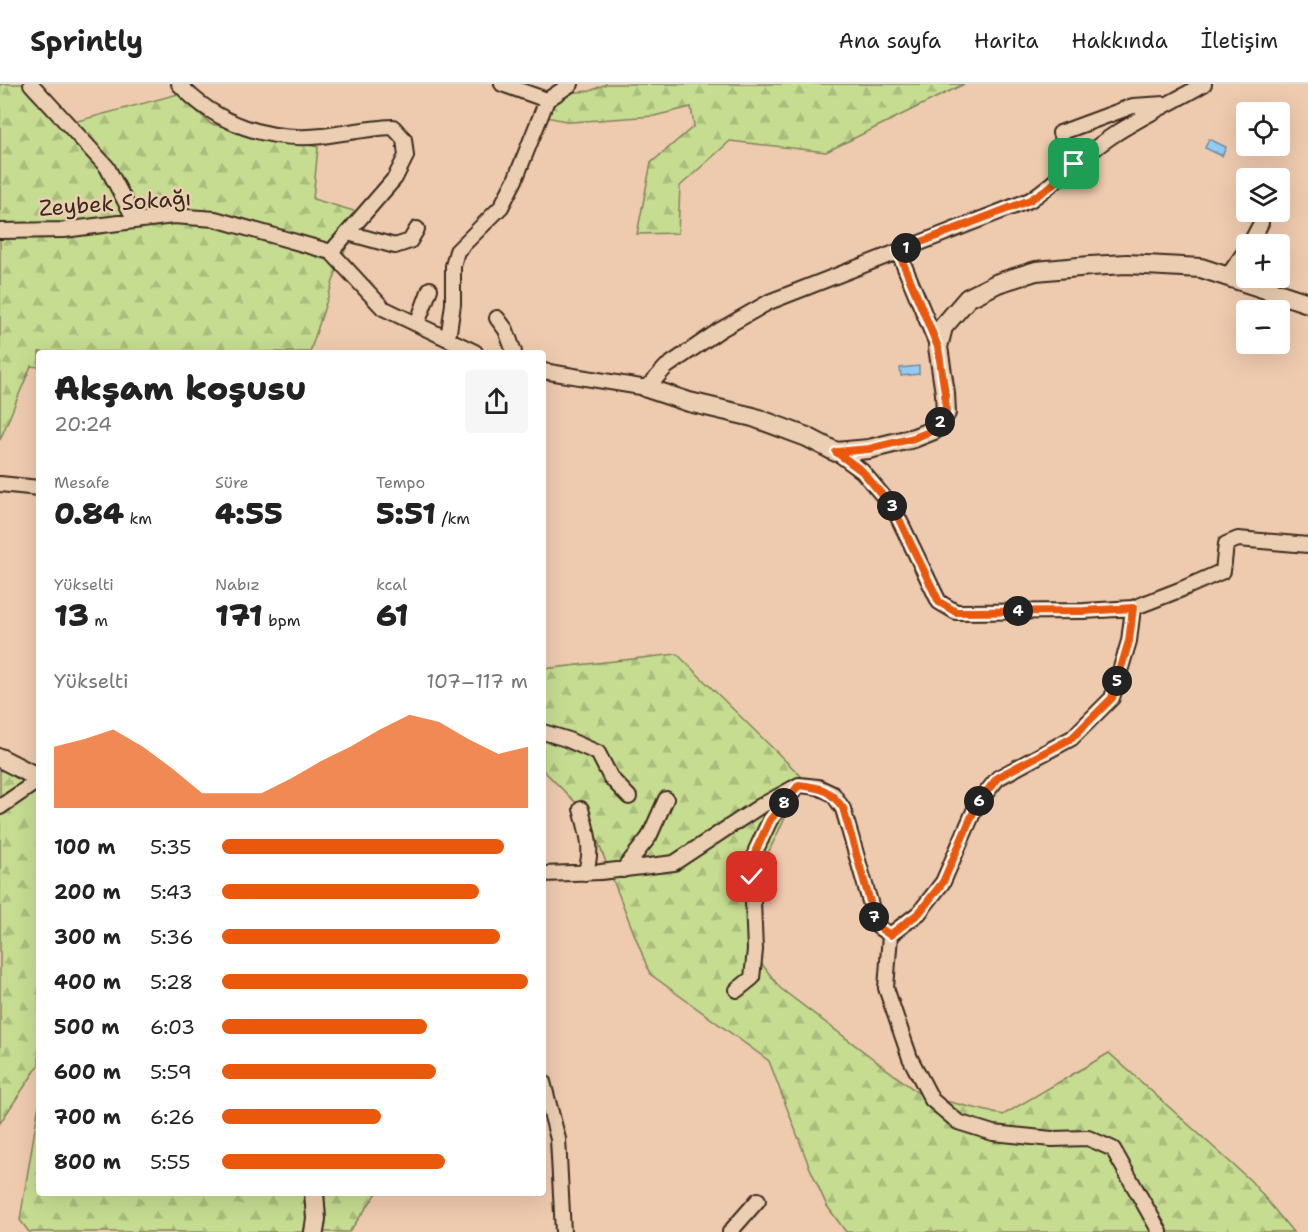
<!DOCTYPE html>
<html lang="tr">
<head>
<meta charset="utf-8">
<style>
  body { margin:0; font-family:"Shantell Sans",sans-serif; background:#f6f6f6; color:#222; height:100vh; display:flex; flex-direction:column; font-size:22px; white-space:nowrap }
  * { box-sizing:border-box; margin:0 }
  p { font-size:20px; color:#767676 }
  .icon { flex:none; width:33px; height:33px; fill:none; stroke:currentColor; stroke-width:2; stroke-linecap:round; stroke-linejoin:round }
  .map { position:relative; flex:1; overflow:hidden }
  .panel { position:absolute; left:36px; top:266px; width:510px; height:846px; display:flex; flex-direction:column; background:#fff; border-radius:6px; box-shadow:0 6px 24px #0002 }
  .panel>* { flex:none }
  .fabs { position:absolute; left:1236px; top:18px; display:grid; gap:12px }
  .fabs a { display:grid; place-items:center; width:54px; height:54px; border-radius:6px; background:#fff; box-shadow:0 6px 24px #0002; font-size:30px }
  .pin { position:absolute; display:grid; place-items:center; width:51px; height:51px; color:#fff; margin:-26px; border-radius:12px; box-shadow:0 3px 9px #0006 }
  .km { position:absolute; width:30px; height:30px; margin:-15px; border-radius:50%; background:#222; color:#fff; font-size:16px; line-height:30px; text-align:center }
  .round { display:grid; place-items:center; flex:none; width:63px; height:63px; border-radius:6px; background:#f6f6f6 }
  .headline { display:flex; align-items:center; justify-content:space-between; height:102px; padding:0 18px }
  h1 { font-size:33px; font-weight:800; line-height:45px }
  .figures { display:grid; grid-template-columns:repeat(3,1fr); gap:9px; height:102px; padding:6px 18px }
  .figures div { display:grid; align-content:center }
  .figures b { font-size:30px; font-weight:800 }
  .figures small { font-size:16px; font-weight:400 }
  .figures p { font-size:16px }
  .chart { height:168px; padding:12px 18px }
  .chart p { display:flex; justify-content:space-between }
  .chart svg { width:100%; height:108px; margin-top:6px; fill:#ea580c; opacity:.7 }
  ul { padding:0 18px; list-style:none; font-size:20px }
  li { display:grid; grid-template-columns:96px 72px 1fr; align-items:center; height:45px }
  li i { height:15px; border-radius:8px; background:#ea580c }
  header { display:flex; align-items:center; gap:36px; box-sizing:border-box; height:84px; padding:0 30px; background:#fff; border-bottom:2px solid #e0e0e0 }
  header strong { font-size:28px }
  nav { display:flex; gap:33px; margin-inline-start:auto; font-size:21px }
  .map>svg:first-child { display:block }
  .forest { fill:url(#forest-firs); stroke:#808358; stroke-width:1.5 }
  .water { fill:url(#water-ripples); stroke:#708b9d; stroke-width:1.5 }
  .lines { fill:none; stroke-linecap:round; stroke-linejoin:round }
  .minor-casing { stroke:#3b2a1e; stroke-width:18 }
  .tertiary-casing { stroke:#3b2a1e; stroke-width:22 }
  .minor { stroke:#eccfb2; stroke-width:14 }
  .tertiary { stroke:#eccfb2; stroke-width:18 }
  .route-casing { stroke:#fff; stroke-width:12 }
  .route { stroke:#ea580c; stroke-width:8 }
  .labels { text-anchor:middle; dominant-baseline:central; stroke-width:5; stroke-linejoin:round; paint-order:stroke }
  .street-label { font-size:22px; fill:#3b2a1e; stroke:#eccfb2 }
</style>
</head>
<body>
<header>
<strong>Sprintly</strong>
<nav><a>Ana sayfa</a><a>Harita</a><a>Hakkında</a><a>İletişim</a></nav>
</header>
<div class="map">
<svg width="1308" height="1148" viewBox="0 0 1308 1148">
  <defs>
    <pattern id="forest-firs" width="22" height="20" patternUnits="userSpaceOnUse" patternTransform="scale(1.5)"><rect width="22" height="20" fill="#c6dc91"/><path d="M5 1l3.5 6h-7zM16 11l3.5 6h-7z" fill="#abbd7d"/></pattern>
    <pattern id="water-ripples" width="26" height="14" patternUnits="userSpaceOnUse" patternTransform="scale(1.5)"><rect width="26" height="14" fill="#93ccf2"/><path d="M2 4q2-2 4 0t4 0M15 11q2-2 4 0t4 0" fill="none" stroke="#80afcf"/></pattern>
  </defs>
  <rect width="100%" height="100%" fill="#eecaaf"/>
  <filter id="ink" filterUnits="userSpaceOnUse"><feTurbulence type="fractalNoise" baseFrequency=".0167" numOctaves="2"/><feDisplacementMap in="SourceGraphic" scale="12" xChannelSelector="R" yChannelSelector="G"/><feConvolveMatrix kernelMatrix="1 2 1 2 8 2 1 2 1" color-interpolation-filters="sRGB"/></filter>
  <g filter="url(#ink)">
    <path class="forest" d="M 0,0 L 35,0 L 63,41 L 178,10 L 211,40 L 318,63 L 313,115 L 364,130 L 340,176 L 310,268 L 39,268 L 39,283 L 31,282 L 0,356 Z
      M 606,0 L 964,0 L 826,68 L 730,57 L 680,102 L 678,149 L 637,150 L 651,79 L 694,42 L 691,23 L 654,32 L 571,38 L 546,33 L 551,10 L 590,7 Z
      M 677,570 L 804,695 L 754,798 L 756,872 L 780,904 L 921,1011 L 1003,1031 L 1109,969 L 1251,1097 L 1293,1148 L 846,1148 L 827,1122 L 809,1082 L 769,977 L 650,890 L 587,730 L 543,686 L 543,585 Z
      M 0,680 L 39,690 L 39,981 L 0,1039 Z
      M 39,1020 L 39,1108 L 377,1109 L 349,1148 L 29,1148 L 20,1136 Z"/>
    <path class="water" d="M 1209,55 L 1226,63 L 1222,72 L 1205,64 Z
      M 919,282 L 919,290 L 901,292 L 900,284 Z"/>
    <g class="lines">
      <defs>
        <path id="minor" d="M 31,0 L 107,83 L 135,136
          M 179,0 C 216,40 269,58 323,52 C 346,49 369,44 393,43 L 404,55 L 406,72 L 395,94 L 331,168
          M 502,0 L 547,16
          M 1060,49 L 1133,22 L 1164,20
          M 0,147 L 64,146 L 173,132 L 215,135 L 331,168 L 383,224 L 475,268
          M 348,149 L 395,162 L 410,157 L 417,145
          M 1250,160 L 1261,139
          M 898,167 L 938,263
          M 1227,193 L 1246,166
          M 497,234 L 506,246 L 514,268
          M 417,240 L 430,205
          M 448,255 L 453,220 L 453,182 L 457,167 L 501,123 L 515,96 L 547,16 L 571,0
          M 543,287 L 647,304 L 666,283 L 720,246 L 769,218 L 1030,116 C 1059,96 1084,70 1115,50 C 1143,32 1175,17 1204,0
          M 836,368 L 862,387 L 894,425 L 939,518 L 956,528 L 1084,527 L 1133,524 L 1182,505 L 1223,487 L 1226,460 L 1238,455 L 1308,461
          M 0,400 L 39,404
          M 543,648 L 566,655 L 598,669 L 611,694 L 629,713
          M 0,723 L 39,696
          M 581,725 C 587,747 594,767 585,789
          M 623,786 L 649,753 L 666,715
          M 543,790 L 601,788 L 674,779 L 759,723 L 799,701 L 818,703 L 833,710 L 843,725 L 877,842 L 890,851 L 919,829 L 943,798 L 977,720 L 998,694 L 1072,654 L 1112,614 L 1129,557 L 1133,524
          M 890,851 L 886,904 L 910,974 L 932,1016 L 958,1038 L 993,1049 L 1052,1055 L 1088,1054 L 1113,1065 L 1160,1148
          M 737,906 L 752,894 L 755,866 L 752,793 L 756,766 L 770,736 L 794,707
          M 543,998 L 558,1055 L 563,1148
          M 730,1148 L 758,1116"/>
        <path id="tertiary" d="M 647,304 L 689,318 L 753,333 L 807,353 L 836,368 L 869,365 L 914,354 L 934,346 L 946,329 L 945,309 L 938,263 L 943,243 L 968,214 L 998,199 L 1036,187 L 1090,182 L 1127,180 L 1201,184 L 1308,219
          M 0,674 L 39,694
          M 314,1108 L 316,1135 L 314,1148"/>
      </defs>
      <use href="#minor" class="minor-casing"/>
      <use href="#tertiary" class="tertiary-casing"/>
      <use href="#minor" class="minor"/>
      <use href="#tertiary" class="tertiary"/>
    </g>
  </g>
  <g class="lines" filter="url(#ink)">
    <defs>
      <path id="route" d="M 752,793 L 756,766 L 770,736 L 799,701 C 822,704 829,705 843,724 L 877,842 L 890,851 L 919,829 L 943,798 L 977,720 L 998,693 L 1072,654 L 1112,614 L 1129,557 L 1133,524 L 1084,527 L 956,528 L 939,518 L 894,425 L 862,387 L 836,368 L 869,365 L 914,354 L 934,346 L 946,330 L 945,309 L 938,263 L 898,167 L 1030,116 L 1051,102 L 1074,80"/>
    </defs>
    <use href="#route" class="route-casing"/>
    <use href="#route" class="route"/>
  </g>
  <g class="labels">
    <g class="street-label">
      <text transform="translate(115 119) rotate(-4)">Zeybek Sokağı</text>
    </g>
  </g>
</svg>
<div class="fabs">
<a><svg class="icon" aria-label="locate" viewBox="0 0 24 24"><circle cx="12" cy="12" r="6"/><path d="M12 2v4M12 18v4M2 12h4M18 12h4"/></svg></a>
<a><svg class="icon" aria-label="layers" viewBox="0 0 24 24"><path d="M12 4l9 5-9 5-9-5zM3 14l9 5 9-5"/></svg></a>
<a>+</a>
<a>−</a>
</div>
<div class="pin" style="left:1074px;top:80px;background:#1e9e55"><svg class="icon" aria-label="arrive" viewBox="0 0 24 24"><path d="M6 21V4h12l-3 4 3 4H6"/></svg></div>
<div class="pin" style="left:752px;top:793px;background:#d93025"><svg class="icon" aria-label="check" viewBox="0 0 24 24"><path d="M5 12l5 5 9-10"/></svg></div>
<b class="km" style="left:906px;top:164px">1</b>
<b class="km" style="left:940px;top:338px">2</b>
<b class="km" style="left:892px;top:422px">3</b>
<b class="km" style="left:1018px;top:527px">4</b>
<b class="km" style="left:1117px;top:597px">5</b>
<b class="km" style="left:979px;top:717px">6</b>
<b class="km" style="left:874px;top:833px">7</b>
<b class="km" style="left:784px;top:719px">8</b>
<section class="panel">
<div class="headline"><div><h1>Akşam koşusu</h1><p>20:24</p></div><a class="round"><svg class="icon" aria-label="share" viewBox="0 0 24 24"><path d="M12 15V3M7 8l5-5 5 5M5 13v7h14v-7"/></svg></a></div>
<div class="figures">
<div><p>Mesafe</p><b>0.84<small> km</small></b></div>
<div><p>Süre</p><b>4:55</b></div>
<div><p>Tempo</p><b>5:51<small> /km</small></b></div>
</div>
<div class="figures">
<div><p>Yükselti</p><b>13<small> m</small></b></div>
<div><p>Nabız</p><b>171<small> bpm</small></b></div>
<div><p>kcal</p><b>61</b></div>
</div>
<div class="chart"><p><span>Yükselti</span>107–117 m</p>
<svg viewBox="0 0 160 44" preserveAspectRatio="none"><path d="M0 44V19L10 16L20 12L30 19L40 28L50 38L60 38L70 38L80 32L90 25L100 19L110 12L120 6L130 9L140 16L150 22L160 19V44z"/></svg>
</div>
<ul>
<li><b>100 m</b>5:35<i style="width:92%"></i></li>
<li><b>200 m</b>5:43<i style="width:84%"></i></li>
<li><b>300 m</b>5:36<i style="width:91%"></i></li>
<li><b>400 m</b>5:28<i style="width:100%"></i></li>
<li><b>500 m</b>6:03<i style="width:67%"></i></li>
<li><b>600 m</b>5:59<i style="width:70%"></i></li>
<li><b>700 m</b>6:26<i style="width:52%"></i></li>
<li><b>800 m</b>5:55<i style="width:73%"></i></li>
</ul>
</section>
</div>
</body>
</html>
